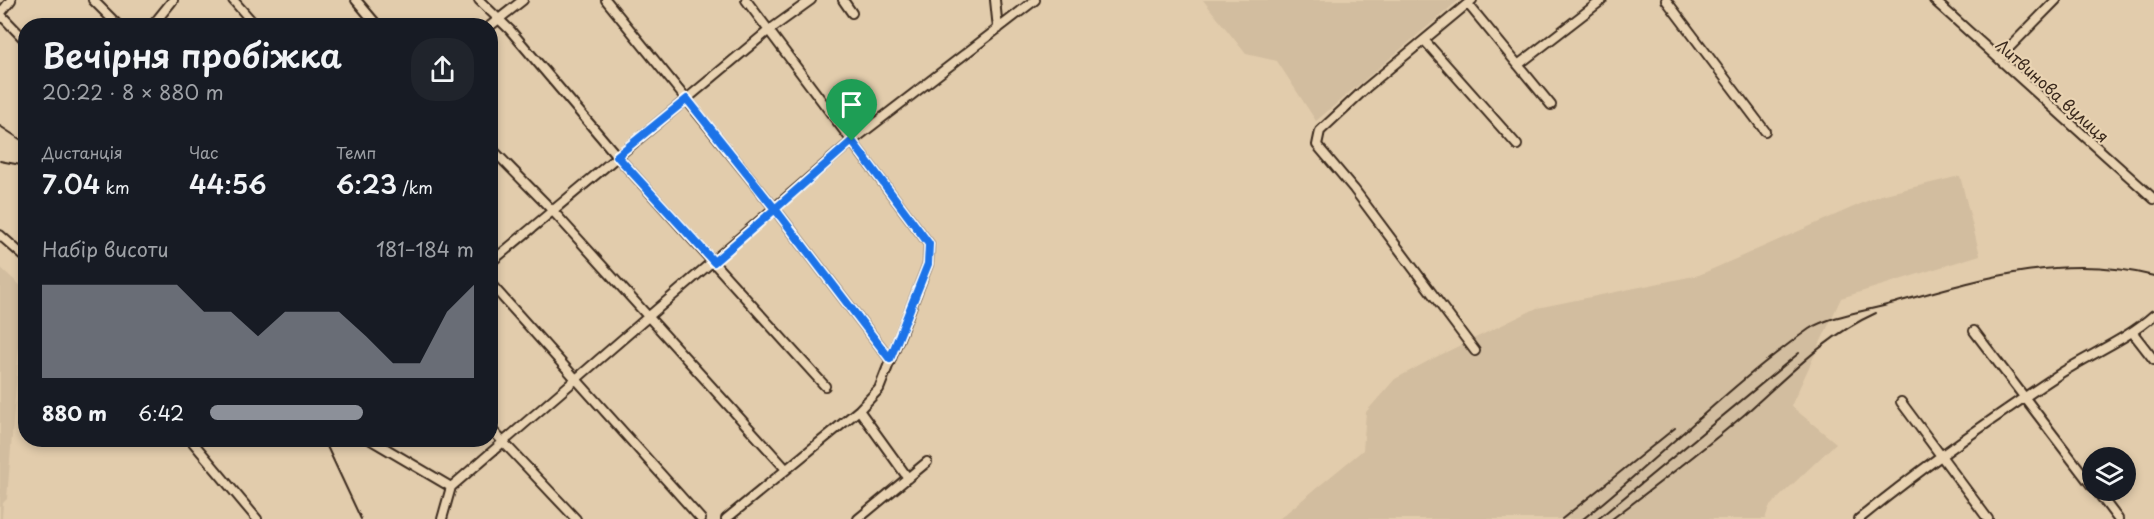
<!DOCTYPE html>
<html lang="uk">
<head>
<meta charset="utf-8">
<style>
  body { margin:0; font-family:"Playpen Sans",sans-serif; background:#20242c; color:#f1f3f6; height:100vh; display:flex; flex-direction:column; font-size:22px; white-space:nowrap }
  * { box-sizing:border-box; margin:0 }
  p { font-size:20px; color:#9ea1a6 }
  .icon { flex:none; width:33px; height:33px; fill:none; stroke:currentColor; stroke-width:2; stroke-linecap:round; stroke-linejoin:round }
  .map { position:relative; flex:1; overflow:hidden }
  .drawer { position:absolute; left:18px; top:18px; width:480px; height:429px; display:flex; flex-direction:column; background:#171b24; border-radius:24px; box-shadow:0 3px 9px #0003 }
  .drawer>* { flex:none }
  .buttons { position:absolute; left:2082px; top:447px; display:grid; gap:12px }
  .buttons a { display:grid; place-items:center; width:54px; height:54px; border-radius:50%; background:#171b24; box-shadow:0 3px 9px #0003; font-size:30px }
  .pin { position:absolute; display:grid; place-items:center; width:51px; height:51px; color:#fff; margin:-62px -26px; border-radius:50% 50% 50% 0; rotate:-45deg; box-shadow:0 0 6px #0007 }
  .pin .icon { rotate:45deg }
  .round { display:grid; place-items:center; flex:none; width:63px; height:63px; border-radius:24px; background:#20242c }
  .head { display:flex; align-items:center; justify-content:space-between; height:102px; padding:0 24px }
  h1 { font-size:33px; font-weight:600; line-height:45px }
  .metrics { display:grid; grid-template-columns:repeat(3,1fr); gap:9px; height:102px; padding:6px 24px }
  .metrics div { display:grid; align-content:center }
  .metrics b { font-size:26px; font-weight:600 }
  .metrics small { font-size:16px; font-weight:400 }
  .metrics p { font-size:16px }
  .chart { height:168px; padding:12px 24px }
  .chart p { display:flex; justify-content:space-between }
  .chart svg { width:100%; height:108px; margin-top:6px; fill:#8c9099; opacity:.7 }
  ul { padding:0 24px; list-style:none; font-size:20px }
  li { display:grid; grid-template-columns:96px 72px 1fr; align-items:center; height:45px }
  li i { height:15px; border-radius:8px; background:#8c9099 }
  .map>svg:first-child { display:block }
  .built { fill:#d2bd9f }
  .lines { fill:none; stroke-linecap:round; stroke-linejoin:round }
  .minor-casing { stroke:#3b2a1e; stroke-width:12 }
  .minor { stroke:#e9d3b2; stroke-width:8 }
  .rail { stroke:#3b2a1e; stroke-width:2 }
  .route-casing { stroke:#fff; stroke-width:12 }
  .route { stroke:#1a73e8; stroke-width:8 }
  .labels { text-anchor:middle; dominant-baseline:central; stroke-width:4.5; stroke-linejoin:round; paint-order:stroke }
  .street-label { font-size:16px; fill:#3b2a1e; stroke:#e9d3b2 }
</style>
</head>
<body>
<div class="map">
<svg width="2154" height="519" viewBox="0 0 2154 519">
  <rect width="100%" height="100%" fill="#e2ccac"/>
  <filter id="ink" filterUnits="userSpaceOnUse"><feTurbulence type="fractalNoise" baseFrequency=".0167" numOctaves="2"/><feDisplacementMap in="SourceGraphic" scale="12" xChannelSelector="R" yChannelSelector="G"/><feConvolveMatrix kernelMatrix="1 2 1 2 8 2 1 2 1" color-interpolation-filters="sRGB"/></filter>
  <g filter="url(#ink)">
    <path class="built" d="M 1203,0 L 1459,0 L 1316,121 L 1277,61 L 1246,54 Z
      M 1960,176 L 1980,255 L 1841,298 L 1791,406 L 1836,443 L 1769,507 L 1765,519 L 1279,519 L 1363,450 L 1366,412 L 1395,379 L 1432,359 L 1537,308 L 1699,275 L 1881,195 Z
      M 0,267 L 22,287 L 22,307 L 7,499 L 3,503 L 2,519 L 0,519 Z"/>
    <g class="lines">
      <defs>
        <path id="minor" d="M 11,0 L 0,14 L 26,41
          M 93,0 L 119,26
          M 233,0 L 256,26
          M 356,0 L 378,26
          M 479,0 L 510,30 L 617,156 L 825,386
          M 606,0 L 775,209 L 890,359
          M 843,0 L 852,13
          M 995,0 L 998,29
          M 1472,0 L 1366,88 L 1320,131 L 1317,145 L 1354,189 L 1475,351
          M 1666,0 L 1765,131
          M 1934,0 L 2154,199
          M 1468,4 L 1551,105
          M 152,26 L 173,0
          M 490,26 L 523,0
          M 1424,40 L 1517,145
          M 1999,58 L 2056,0
          M 1518,65 L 1602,0
          M 490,147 L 552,210 L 785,468
          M 0,235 L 26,258
          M 490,263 L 768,31 L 811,0
          M 490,283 L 701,519
          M 1974,331 L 2092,486
          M 2133,333 L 2154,360
          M 1901,402 L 1988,519
          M 859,410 L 908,478
          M 490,428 L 576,519
          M 191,440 L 257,519
          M 371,440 L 451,487 L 442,519
          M 451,487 L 852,141 L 1035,0
          M 2096,490 L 2118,519
          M 726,519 L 859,410 L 879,389 L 928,264 L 929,244 L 746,0
          M 858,519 L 927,462
          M 1859,519 C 1923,467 1991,419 2061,373 C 2092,353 2126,340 2154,315"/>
      </defs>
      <use href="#minor" class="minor-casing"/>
      <use href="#minor" class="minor"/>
      <path class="rail" d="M 0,126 L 26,143
        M 0,161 L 26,166
        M 324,440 L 361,519
        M 1562,519 L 1675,428
        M 1583,519 C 1660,458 1728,386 1809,329 C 1827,317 1865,311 1887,305 C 1976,280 2062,252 2154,276
        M 1598,519 L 1799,353
        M 1612,519 C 1657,485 1702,451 1745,414 C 1787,377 1825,336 1876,313"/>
    </g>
  </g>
  <g class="lines" filter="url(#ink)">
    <defs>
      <path id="route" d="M 852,141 L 775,209 L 687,99 L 617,156 L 714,262 L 775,209 L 890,359 L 928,264 L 929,244 L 852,141"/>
    </defs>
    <use href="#route" class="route-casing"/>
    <use href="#route" class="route"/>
  </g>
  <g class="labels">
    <g class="street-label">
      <text transform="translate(2053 90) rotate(42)">Литвинова вулиця</text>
    </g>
  </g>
</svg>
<div class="buttons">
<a><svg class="icon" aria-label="layers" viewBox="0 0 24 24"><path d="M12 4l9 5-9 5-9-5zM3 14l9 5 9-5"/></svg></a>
</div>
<div class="pin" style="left:852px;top:141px;background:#1e9e55"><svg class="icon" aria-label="arrive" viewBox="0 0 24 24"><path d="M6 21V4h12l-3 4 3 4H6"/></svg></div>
<section class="drawer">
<div class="head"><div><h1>Вечірня пробіжка</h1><p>20:22 · 8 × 880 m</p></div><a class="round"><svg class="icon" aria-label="share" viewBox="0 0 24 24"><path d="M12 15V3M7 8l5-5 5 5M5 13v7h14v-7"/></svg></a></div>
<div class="metrics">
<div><p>Дистанція</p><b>7.04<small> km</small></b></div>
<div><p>Час</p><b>44:56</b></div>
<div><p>Темп</p><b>6:23<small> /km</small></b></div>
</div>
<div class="chart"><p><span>Набір висоти</span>181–184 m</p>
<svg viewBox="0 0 160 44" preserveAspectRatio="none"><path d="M0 44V6L10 6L20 6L30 6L40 6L50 6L60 17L70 17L80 27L90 17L100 17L110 17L120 27L130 38L140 38L150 17L160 6V44z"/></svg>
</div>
<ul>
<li><b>880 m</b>6:42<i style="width:58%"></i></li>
</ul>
</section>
</div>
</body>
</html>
